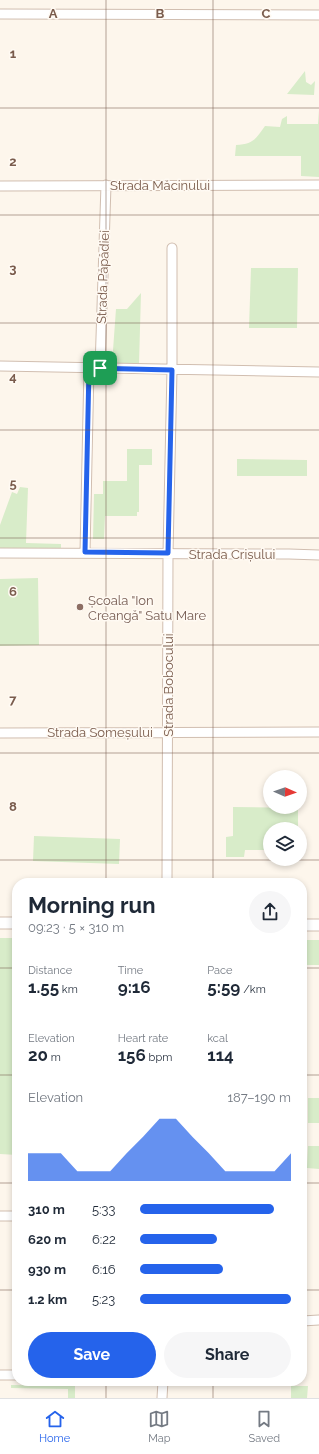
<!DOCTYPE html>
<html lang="en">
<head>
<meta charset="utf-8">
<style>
  body { margin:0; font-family:Raleway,sans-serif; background:#f6f6f7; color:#1f2937; height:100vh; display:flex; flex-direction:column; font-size:15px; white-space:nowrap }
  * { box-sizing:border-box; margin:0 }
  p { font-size:13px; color:#747a83 }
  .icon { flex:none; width:22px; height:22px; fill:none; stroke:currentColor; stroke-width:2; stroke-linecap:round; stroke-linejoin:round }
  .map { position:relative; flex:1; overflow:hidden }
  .details { position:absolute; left:12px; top:878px; width:295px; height:508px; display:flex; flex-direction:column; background:#fff; border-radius:16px; box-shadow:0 2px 6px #0003 }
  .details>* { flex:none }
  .needle { width:26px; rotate:92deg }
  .controls { position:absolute; left:263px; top:770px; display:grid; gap:8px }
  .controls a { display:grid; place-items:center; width:44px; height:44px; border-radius:50%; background:#fff; box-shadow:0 2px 6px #0003; font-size:20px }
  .pin { position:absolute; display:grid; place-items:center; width:34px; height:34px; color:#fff; margin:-17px; border-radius:8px; box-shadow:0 2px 6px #0006 }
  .round { display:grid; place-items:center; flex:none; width:42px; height:42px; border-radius:21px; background:#f6f6f7 }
  .head { display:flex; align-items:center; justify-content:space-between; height:68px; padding:0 16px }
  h1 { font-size:22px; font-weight:700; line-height:30px }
  .figures { display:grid; grid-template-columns:repeat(3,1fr); gap:6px; height:68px; padding:4px 16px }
  .figures div { display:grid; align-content:center }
  .figures b { font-size:17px; font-weight:700 }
  .figures small { font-size:11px; font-weight:400 }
  .figures p { font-size:11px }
  .chart { height:112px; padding:8px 16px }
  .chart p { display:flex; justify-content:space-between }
  .chart svg { width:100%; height:72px; margin-top:4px; fill:#2563eb; opacity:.7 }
  .action { display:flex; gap:8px; margin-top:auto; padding:8px 16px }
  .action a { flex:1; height:46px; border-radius:24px; background:#2563eb; color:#fff; font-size:16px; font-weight:700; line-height:46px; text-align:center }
  .action a+a { background:#f6f6f7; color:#1f2937 }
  ul { padding:0 16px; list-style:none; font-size:13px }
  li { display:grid; grid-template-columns:64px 48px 1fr; align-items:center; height:30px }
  li i { height:10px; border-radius:5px; background:#2563eb }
  .tabs { display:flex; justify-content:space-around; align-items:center; height:56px; border-top:1px solid #e0e1e3; background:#fff; font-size:11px; color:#747a83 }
  .tabs a { display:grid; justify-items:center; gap:2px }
  .tabs .selected { color:#2563eb }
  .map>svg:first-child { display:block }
  .green { fill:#d8ecc9 }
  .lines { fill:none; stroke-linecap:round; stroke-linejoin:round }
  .minor-casing { stroke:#d1beb0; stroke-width:11 }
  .tertiary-casing { stroke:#d1beb0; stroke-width:13 }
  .minor { stroke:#fff; stroke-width:9 }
  .tertiary { stroke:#fff; stroke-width:11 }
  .route-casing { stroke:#fff; stroke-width:8 }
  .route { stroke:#2563eb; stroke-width:5 }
  .grid { fill:none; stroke:#7a5c4d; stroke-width:1; stroke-opacity:0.55 }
  .education-dot { fill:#8d6e63; stroke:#fffaf3; stroke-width:1.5 }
  .labels { text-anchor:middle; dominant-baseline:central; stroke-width:3; stroke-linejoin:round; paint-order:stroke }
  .street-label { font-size:13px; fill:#7a5c4d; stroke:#fffaf3 }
  .education-label { font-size:13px; fill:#785e54; stroke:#fffaf3; text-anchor:start }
  .grid-label { font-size:13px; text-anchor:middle; font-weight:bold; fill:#7a5c4d; stroke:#fffaf3; stroke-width:3; stroke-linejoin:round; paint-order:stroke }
</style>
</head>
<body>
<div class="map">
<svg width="319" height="1398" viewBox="0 0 319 1398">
  <rect width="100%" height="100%" fill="#fdf6ec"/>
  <path class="green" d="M 305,71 L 306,82 L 311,85 L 315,81 L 314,95 L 287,94 Z
    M 319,110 L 319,177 L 301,176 L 301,156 L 235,156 L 236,145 C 253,144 255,140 265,126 L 280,127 L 282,119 L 287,116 L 287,124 L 318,124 Z
    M 251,268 L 298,268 L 297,328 L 249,328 Z
    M 141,293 L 139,364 L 112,364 L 116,309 L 127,309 Z
    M 127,449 L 152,449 L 152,465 L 139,465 L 139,512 L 137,512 L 137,516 L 105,516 L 104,539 L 93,539 L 94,494 L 103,494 L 103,481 L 127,481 Z
    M 237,459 L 307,460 L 307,476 L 237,476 Z
    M 20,487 L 28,488 L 26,543 L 61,544 L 61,552 L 0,553 L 0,525 L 12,492 L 17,494 Z
    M 38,578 L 39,645 L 0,646 L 0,579 Z
    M 233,807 L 298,808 L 298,829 L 270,829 L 270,850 L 245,850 L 244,857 L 226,857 L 226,837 L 233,836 Z
    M 34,836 L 120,839 L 119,864 L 33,861 Z
    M 0,938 L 17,938 L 17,1155 L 0,1154 Z
    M 302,940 L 319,940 L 319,965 L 302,965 Z
    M 308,1098 L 319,1098 L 319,1123 L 308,1123 Z
    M 308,1146 L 319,1146 L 319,1169 L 307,1168 Z
    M 11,1385 L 75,1386 L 75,1398 L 68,1398 L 68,1389 L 11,1388 Z
    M 291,1386 L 308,1386 L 307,1398 L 291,1398 Z"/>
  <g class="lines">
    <defs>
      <path id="minor" d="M 0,14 L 319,15
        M 0,186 L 319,185
        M 0,366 L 319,372
        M 100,368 L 106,185
        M 85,552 L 89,368
        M 0,553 L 289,554 L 319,555
        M 0,733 L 319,732
        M 167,883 L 168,553 L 172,370 L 172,248
        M 0,1216 L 17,1216
        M 302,1321 L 319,1320
        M 0,1375 L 17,1375
        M 162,1398 L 163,1381"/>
      <path id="tertiary" d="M 0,923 L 17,923
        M 302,925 L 319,925"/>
    </defs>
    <use href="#minor" class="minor-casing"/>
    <use href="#tertiary" class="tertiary-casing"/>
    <use href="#minor" class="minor"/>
    <use href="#tertiary" class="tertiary"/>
  </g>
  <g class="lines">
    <defs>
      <path id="route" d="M 89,368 L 172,370 L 168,553 L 85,552 Z"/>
    </defs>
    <use href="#route" class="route-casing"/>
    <use href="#route" class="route"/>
  </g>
  <path class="grid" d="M 106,0 L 106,883M 213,0 L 213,883M 0,108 L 319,108M 0,215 L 319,215M 0,323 L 319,323M 0,430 L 319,430M 0,538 L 319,538M 0,645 L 319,645M 0,753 L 319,753M 0,860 L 319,860M 0,968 L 17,968M 302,968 L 319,968M 0,1075 L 17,1075M 302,1075 L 319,1075M 0,1183 L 17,1183M 302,1183 L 319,1183M 0,1290 L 17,1290M 302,1290 L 319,1290M 106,1381 L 106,1398M 213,1381 L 213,1398"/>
  <circle class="education-dot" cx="80" cy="607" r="4"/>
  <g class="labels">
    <g class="street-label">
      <text x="160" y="185">Strada Măcinului</text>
      <text transform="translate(103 277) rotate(-88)">Strada Păpădiei</text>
      <text x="232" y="554">Strada Crișului</text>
      <text transform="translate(168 685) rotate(-90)">Strada Bobocului</text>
      <text x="100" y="732">Strada Someșului</text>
    </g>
    <g class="education-label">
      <text x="88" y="600">Școala "Ion<tspan x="88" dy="15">Creangă" Satu Mare</tspan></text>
    </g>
  </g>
  <g class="grid-label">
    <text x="53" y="18">A</text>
    <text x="160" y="18">B</text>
    <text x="266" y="18">C</text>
    <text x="13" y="58">1</text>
    <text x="13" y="166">2</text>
    <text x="13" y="273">3</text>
    <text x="13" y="381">4</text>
    <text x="13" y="488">5</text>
    <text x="13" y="596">6</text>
    <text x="13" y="704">7</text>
    <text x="13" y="811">8</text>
  </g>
</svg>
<div class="controls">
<a><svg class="needle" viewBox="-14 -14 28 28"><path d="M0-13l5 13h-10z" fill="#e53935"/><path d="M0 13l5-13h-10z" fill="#747a83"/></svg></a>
<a><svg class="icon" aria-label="layers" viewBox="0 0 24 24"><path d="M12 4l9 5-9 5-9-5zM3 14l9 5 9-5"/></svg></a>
</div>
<div class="pin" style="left:100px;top:368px;background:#1e9e55"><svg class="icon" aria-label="arrive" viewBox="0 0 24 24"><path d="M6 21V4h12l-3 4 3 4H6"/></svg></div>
<section class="details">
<div class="head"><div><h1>Morning run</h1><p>09:23 · 5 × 310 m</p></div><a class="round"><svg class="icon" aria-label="share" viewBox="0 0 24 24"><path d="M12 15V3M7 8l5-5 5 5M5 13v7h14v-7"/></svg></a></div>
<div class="figures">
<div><p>Distance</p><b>1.55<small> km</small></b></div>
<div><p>Time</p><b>9:16</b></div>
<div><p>Pace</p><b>5:59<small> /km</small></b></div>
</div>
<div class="figures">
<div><p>Elevation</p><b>20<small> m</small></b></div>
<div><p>Heart rate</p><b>156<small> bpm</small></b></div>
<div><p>kcal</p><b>114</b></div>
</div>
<div class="chart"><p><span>Elevation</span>187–190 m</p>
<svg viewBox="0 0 160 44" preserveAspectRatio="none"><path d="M0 44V27L10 27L20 27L30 38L40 38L50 38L60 27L70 17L80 6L90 6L100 17L110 27L120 38L130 38L140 38L150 38L160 27V44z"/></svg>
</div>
<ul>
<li><b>310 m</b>5:33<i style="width:89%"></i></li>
<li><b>620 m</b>6:22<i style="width:51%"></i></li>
<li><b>930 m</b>6:16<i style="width:55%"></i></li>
<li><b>1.2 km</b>5:23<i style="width:100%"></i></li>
</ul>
<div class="action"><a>Save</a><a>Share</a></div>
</section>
</div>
<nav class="tabs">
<a class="selected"><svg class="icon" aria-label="home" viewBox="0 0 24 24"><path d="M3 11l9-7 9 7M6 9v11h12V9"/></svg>Home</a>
<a><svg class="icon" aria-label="map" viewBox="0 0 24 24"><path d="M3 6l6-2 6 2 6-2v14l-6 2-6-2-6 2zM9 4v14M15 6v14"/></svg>Map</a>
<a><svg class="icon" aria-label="saved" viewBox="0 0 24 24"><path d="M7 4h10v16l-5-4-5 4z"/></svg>Saved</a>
</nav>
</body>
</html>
